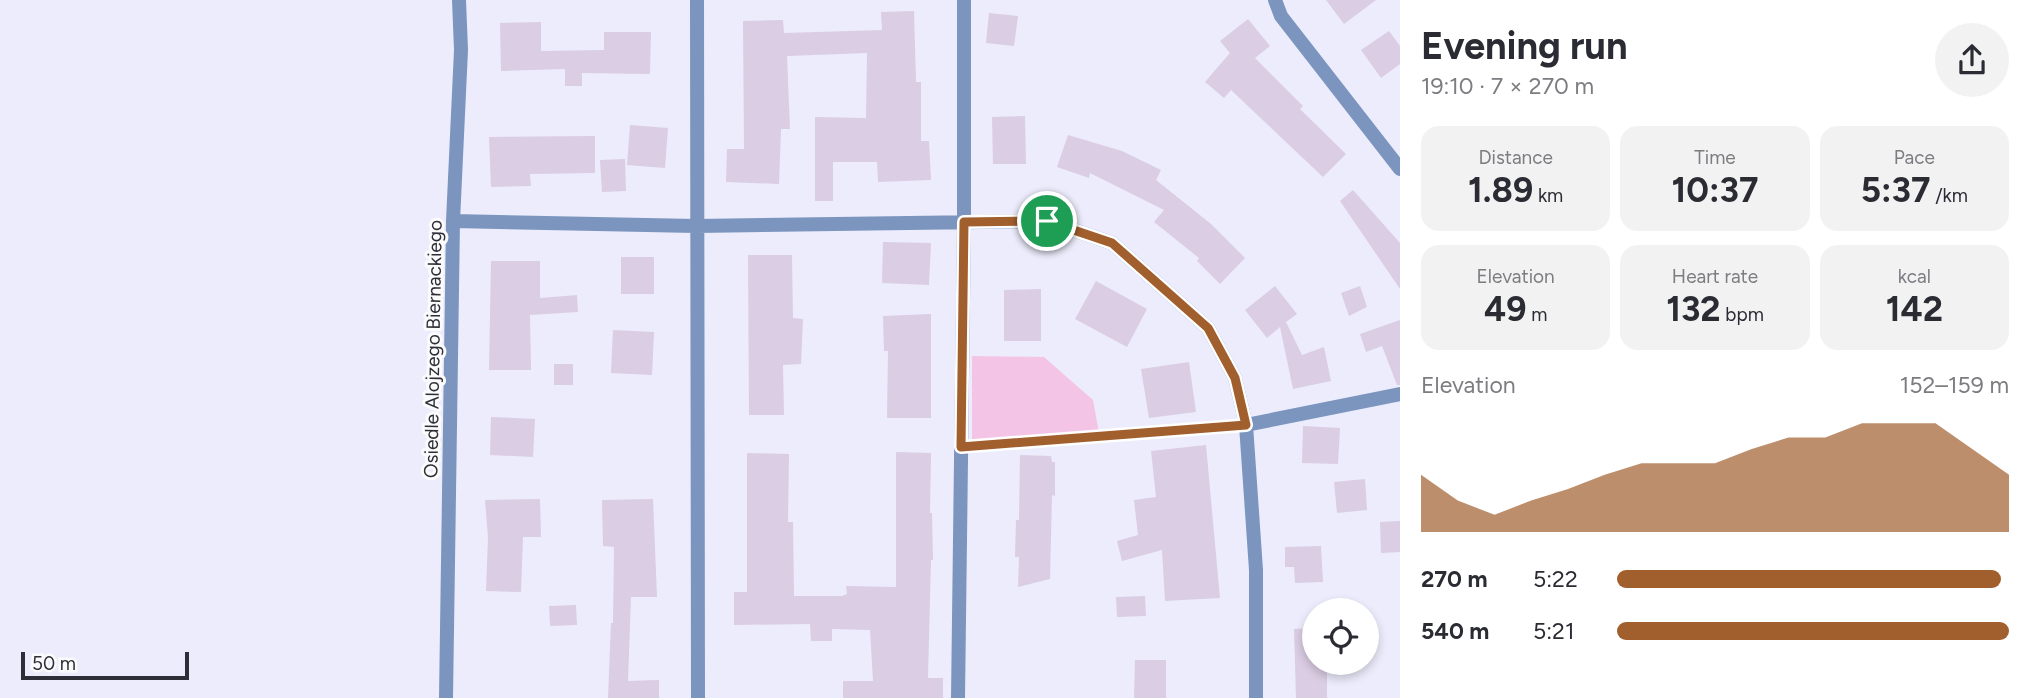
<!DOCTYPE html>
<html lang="en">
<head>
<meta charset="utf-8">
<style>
  body { margin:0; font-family:Figtree,sans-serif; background:#f2f2f3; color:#2b2b33; height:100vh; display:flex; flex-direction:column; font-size:26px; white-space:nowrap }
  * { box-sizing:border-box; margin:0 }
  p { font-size:23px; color:#7c7c81 }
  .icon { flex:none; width:38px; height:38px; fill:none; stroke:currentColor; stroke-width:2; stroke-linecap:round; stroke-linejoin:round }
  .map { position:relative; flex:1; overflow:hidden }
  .panel { display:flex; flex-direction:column; background:#fff; width:630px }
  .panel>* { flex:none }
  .fabs { position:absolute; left:1302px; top:598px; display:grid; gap:14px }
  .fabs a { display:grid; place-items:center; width:77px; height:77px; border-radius:50%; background:#fff; box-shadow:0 4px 10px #0003; font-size:35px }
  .scale { position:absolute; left:21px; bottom:18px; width:168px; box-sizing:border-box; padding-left:7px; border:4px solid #2e2e38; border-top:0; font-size:19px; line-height:24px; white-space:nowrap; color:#2e2e38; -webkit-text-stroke:5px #fbfbfb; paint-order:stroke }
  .pin { position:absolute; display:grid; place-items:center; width:60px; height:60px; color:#fff; margin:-30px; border:4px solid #fff; border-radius:50%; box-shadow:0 2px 7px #0007 }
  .round { display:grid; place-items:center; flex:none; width:74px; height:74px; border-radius:37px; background:#f2f2f3 }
  .overview { display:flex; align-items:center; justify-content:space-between; height:119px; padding:0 21px }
  h1 { font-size:38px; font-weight:700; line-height:52px }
  .figures { display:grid; grid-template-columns:repeat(3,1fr); gap:10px; height:119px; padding:7px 21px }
  .figures div { display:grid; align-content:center; border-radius:18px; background:#f2f2f3; text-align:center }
  .figures b { font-size:35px; font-weight:700 }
  .figures small { font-size:19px; font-weight:400 }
  .figures p { font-size:19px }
  .chart { height:196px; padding:14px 21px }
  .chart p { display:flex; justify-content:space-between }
  .chart svg { width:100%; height:126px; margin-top:7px; fill:#a25f2e; opacity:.7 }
  ul { padding:0 21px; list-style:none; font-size:23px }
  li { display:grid; grid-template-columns:112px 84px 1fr; align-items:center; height:52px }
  li i { height:18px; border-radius:9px; background:#a25f2e }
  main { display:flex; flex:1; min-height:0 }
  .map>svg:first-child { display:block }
  .green { fill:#f3c4e5 }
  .building { fill:#dbcde4 }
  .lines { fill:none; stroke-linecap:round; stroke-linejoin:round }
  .path { stroke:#898996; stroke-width:4.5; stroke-dasharray:3.5 3.5; stroke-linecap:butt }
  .minor { stroke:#7c95be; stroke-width:14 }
  .route-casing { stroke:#fff; stroke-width:14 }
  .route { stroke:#a25f2e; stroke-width:9 }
  .labels { text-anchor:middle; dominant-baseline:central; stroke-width:6; stroke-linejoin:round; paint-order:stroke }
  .street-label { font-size:19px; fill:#2e2e38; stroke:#fbfbfb }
</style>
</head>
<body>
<main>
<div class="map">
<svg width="1400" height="698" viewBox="0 0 1400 698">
  <rect width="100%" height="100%" fill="#ececfc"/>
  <path class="green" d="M 972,356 L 1044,357 L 1093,400 L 1099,433 L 972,441 Z"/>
  <path class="building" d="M 1326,0 L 1376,0 L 1344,24 Z
    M 914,11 L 916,82 L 921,82 L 921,141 L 929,141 L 931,180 L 878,182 L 877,162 L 833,162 L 833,201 L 815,201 L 815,117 L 866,118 L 867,53 L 787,56 L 790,129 L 781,129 L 779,184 L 726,182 L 727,149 L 744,149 L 743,21 L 783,20 L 784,33 L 882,30 L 881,12 Z
    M 989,13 L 1018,16 L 1014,46 L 986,43 Z
    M 1248,19 L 1270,46 L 1255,58 L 1303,106 L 1300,109 L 1346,154 L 1323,177 L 1231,90 L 1224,98 L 1205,82 L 1230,53 L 1220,41 Z
    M 541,22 L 541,51 L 604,50 L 604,32 L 651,32 L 650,74 L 582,73 L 582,86 L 565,86 L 565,69 L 501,71 L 500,23 Z
    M 1389,31 L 1400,46 L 1400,64 L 1381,78 L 1361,50 Z
    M 1025,116 L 1026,164 L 993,164 L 992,117 Z
    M 630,125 L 668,128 L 665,168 L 627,165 Z
    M 1068,135 L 1122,151 L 1161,170 L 1156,180 L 1211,224 L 1245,258 L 1220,284 L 1197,261 L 1199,258 L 1154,222 L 1164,210 L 1090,173 L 1089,178 L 1057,167 Z
    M 595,136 L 595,173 L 530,174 L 531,186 L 491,187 L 489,137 Z
    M 625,159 L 626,191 L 602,192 L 600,160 Z
    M 1353,190 L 1400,243 L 1400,289 L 1340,201 Z
    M 883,242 L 931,243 L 929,285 L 882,283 Z
    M 748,255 L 792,255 L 793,318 L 803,319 L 801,364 L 783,365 L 784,415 L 749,415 Z
    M 621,257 L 654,257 L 654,294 L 621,294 Z
    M 491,261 L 540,261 L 540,298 L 577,295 L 578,312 L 530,315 L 531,370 L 489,370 Z
    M 1096,281 L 1147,309 L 1127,347 L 1075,319 Z
    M 1275,286 L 1297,314 L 1286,322 L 1302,355 L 1324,347 L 1331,381 L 1293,389 L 1280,327 L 1267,338 L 1245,310 Z
    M 1360,286 L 1367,307 L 1349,316 L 1341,293 Z
    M 1041,289 L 1041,341 L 1004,341 L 1004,290 Z
    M 931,314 L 931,418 L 887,418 L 888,351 L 884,351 L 883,316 Z
    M 1400,320 L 1400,385 L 1397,385 L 1382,346 L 1366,352 L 1360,334 Z
    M 613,330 L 654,332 L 652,375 L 611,373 Z
    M 1189,362 L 1196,412 L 1149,418 L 1141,369 Z
    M 554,364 L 573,364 L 573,385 L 554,385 Z
    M 491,417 L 535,419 L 533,457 L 490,455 Z
    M 1303,426 L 1340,428 L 1338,464 L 1302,463 Z
    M 1206,445 L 1220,598 L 1165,601 L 1162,550 L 1122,561 L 1117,541 L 1138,535 L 1134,500 L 1156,497 L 1151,451 Z
    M 896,452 L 931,453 L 930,513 L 932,513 L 933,560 L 931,560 L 928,678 L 943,678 L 943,698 L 843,698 L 843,681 L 873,681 L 870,630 L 832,629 L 832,641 L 811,641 L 810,624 L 734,625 L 734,592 L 747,592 L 747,453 L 789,454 L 788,522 L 793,522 L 794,596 L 842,596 L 847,594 L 846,586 L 896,587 Z
    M 1020,455 L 1051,456 L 1052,462 L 1055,462 L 1055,496 L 1052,495 L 1050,579 L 1018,587 L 1019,557 L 1015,557 L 1016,520 L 1019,520 Z
    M 1365,479 L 1367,510 L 1337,513 L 1334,482 Z
    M 540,499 L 541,537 L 523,537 L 521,592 L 486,591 L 488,538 L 485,500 Z
    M 653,499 L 657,597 L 631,597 L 628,681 L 659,680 L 659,698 L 608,698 L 611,623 L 613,623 L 614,547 L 603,546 L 602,500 Z
    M 1400,521 L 1400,552 L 1381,553 L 1380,522 Z
    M 1321,546 L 1323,582 L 1295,583 L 1294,567 L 1285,567 L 1285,547 Z
    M 1145,596 L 1146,616 L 1117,617 L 1116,597 Z
    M 576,605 L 577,625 L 550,626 L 549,606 Z
    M 1314,628 L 1314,663 L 1327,663 L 1327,698 L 1296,698 L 1294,629 Z
    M 1135,660 L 1166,660 L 1166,698 L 1134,698 Z"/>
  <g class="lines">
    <path class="path" d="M 976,446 L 1229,427"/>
    <path class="minor" d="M 697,0 L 698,698
      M 1275,0 L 1281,16 L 1400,169
      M 453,221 L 696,226 L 1047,221 L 1112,243 L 1208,328 L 1235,378 L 1246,425 L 1256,570 L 1256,698
      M 1246,425 L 1400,394
      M 446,698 L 453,221 L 461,50 L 459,0
      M 958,698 L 964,222 L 964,0"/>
  </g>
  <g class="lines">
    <defs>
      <path id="route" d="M 1047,221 L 1112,243 L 1208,328 L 1235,378 L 1246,425 L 961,447 L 964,222 Z"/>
    </defs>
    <use href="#route" class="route-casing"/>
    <use href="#route" class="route"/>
  </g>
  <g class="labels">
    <g class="street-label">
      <text transform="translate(433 349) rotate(-89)">Osiedle Alojzego Biernackiego</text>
    </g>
  </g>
</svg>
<div class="fabs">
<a><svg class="icon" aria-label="locate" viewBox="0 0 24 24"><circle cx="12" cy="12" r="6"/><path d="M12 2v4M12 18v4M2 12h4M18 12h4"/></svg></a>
</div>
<div class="scale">50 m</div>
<div class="pin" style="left:1047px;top:221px;background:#1e9e55"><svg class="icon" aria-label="arrive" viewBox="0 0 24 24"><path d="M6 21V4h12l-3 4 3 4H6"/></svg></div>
</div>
<section class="panel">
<div class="overview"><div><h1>Evening run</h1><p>19:10 · 7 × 270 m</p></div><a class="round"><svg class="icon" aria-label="share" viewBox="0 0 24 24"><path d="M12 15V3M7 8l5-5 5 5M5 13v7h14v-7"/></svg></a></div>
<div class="figures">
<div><p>Distance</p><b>1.89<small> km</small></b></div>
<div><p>Time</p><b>10:37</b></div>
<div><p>Pace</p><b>5:37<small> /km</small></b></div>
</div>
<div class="figures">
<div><p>Elevation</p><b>49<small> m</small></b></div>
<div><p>Heart rate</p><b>132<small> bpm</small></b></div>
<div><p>kcal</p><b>142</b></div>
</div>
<div class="chart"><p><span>Elevation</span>152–159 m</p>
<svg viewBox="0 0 160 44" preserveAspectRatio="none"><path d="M0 44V24L10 33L20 38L30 33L40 29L50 24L60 20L70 20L80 20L90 15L100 11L110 11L120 6L130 6L140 6L150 15L160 24V44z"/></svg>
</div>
<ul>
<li><b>270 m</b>5:22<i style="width:98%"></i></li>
<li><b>540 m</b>5:21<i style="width:100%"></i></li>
</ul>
</section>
</main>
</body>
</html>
